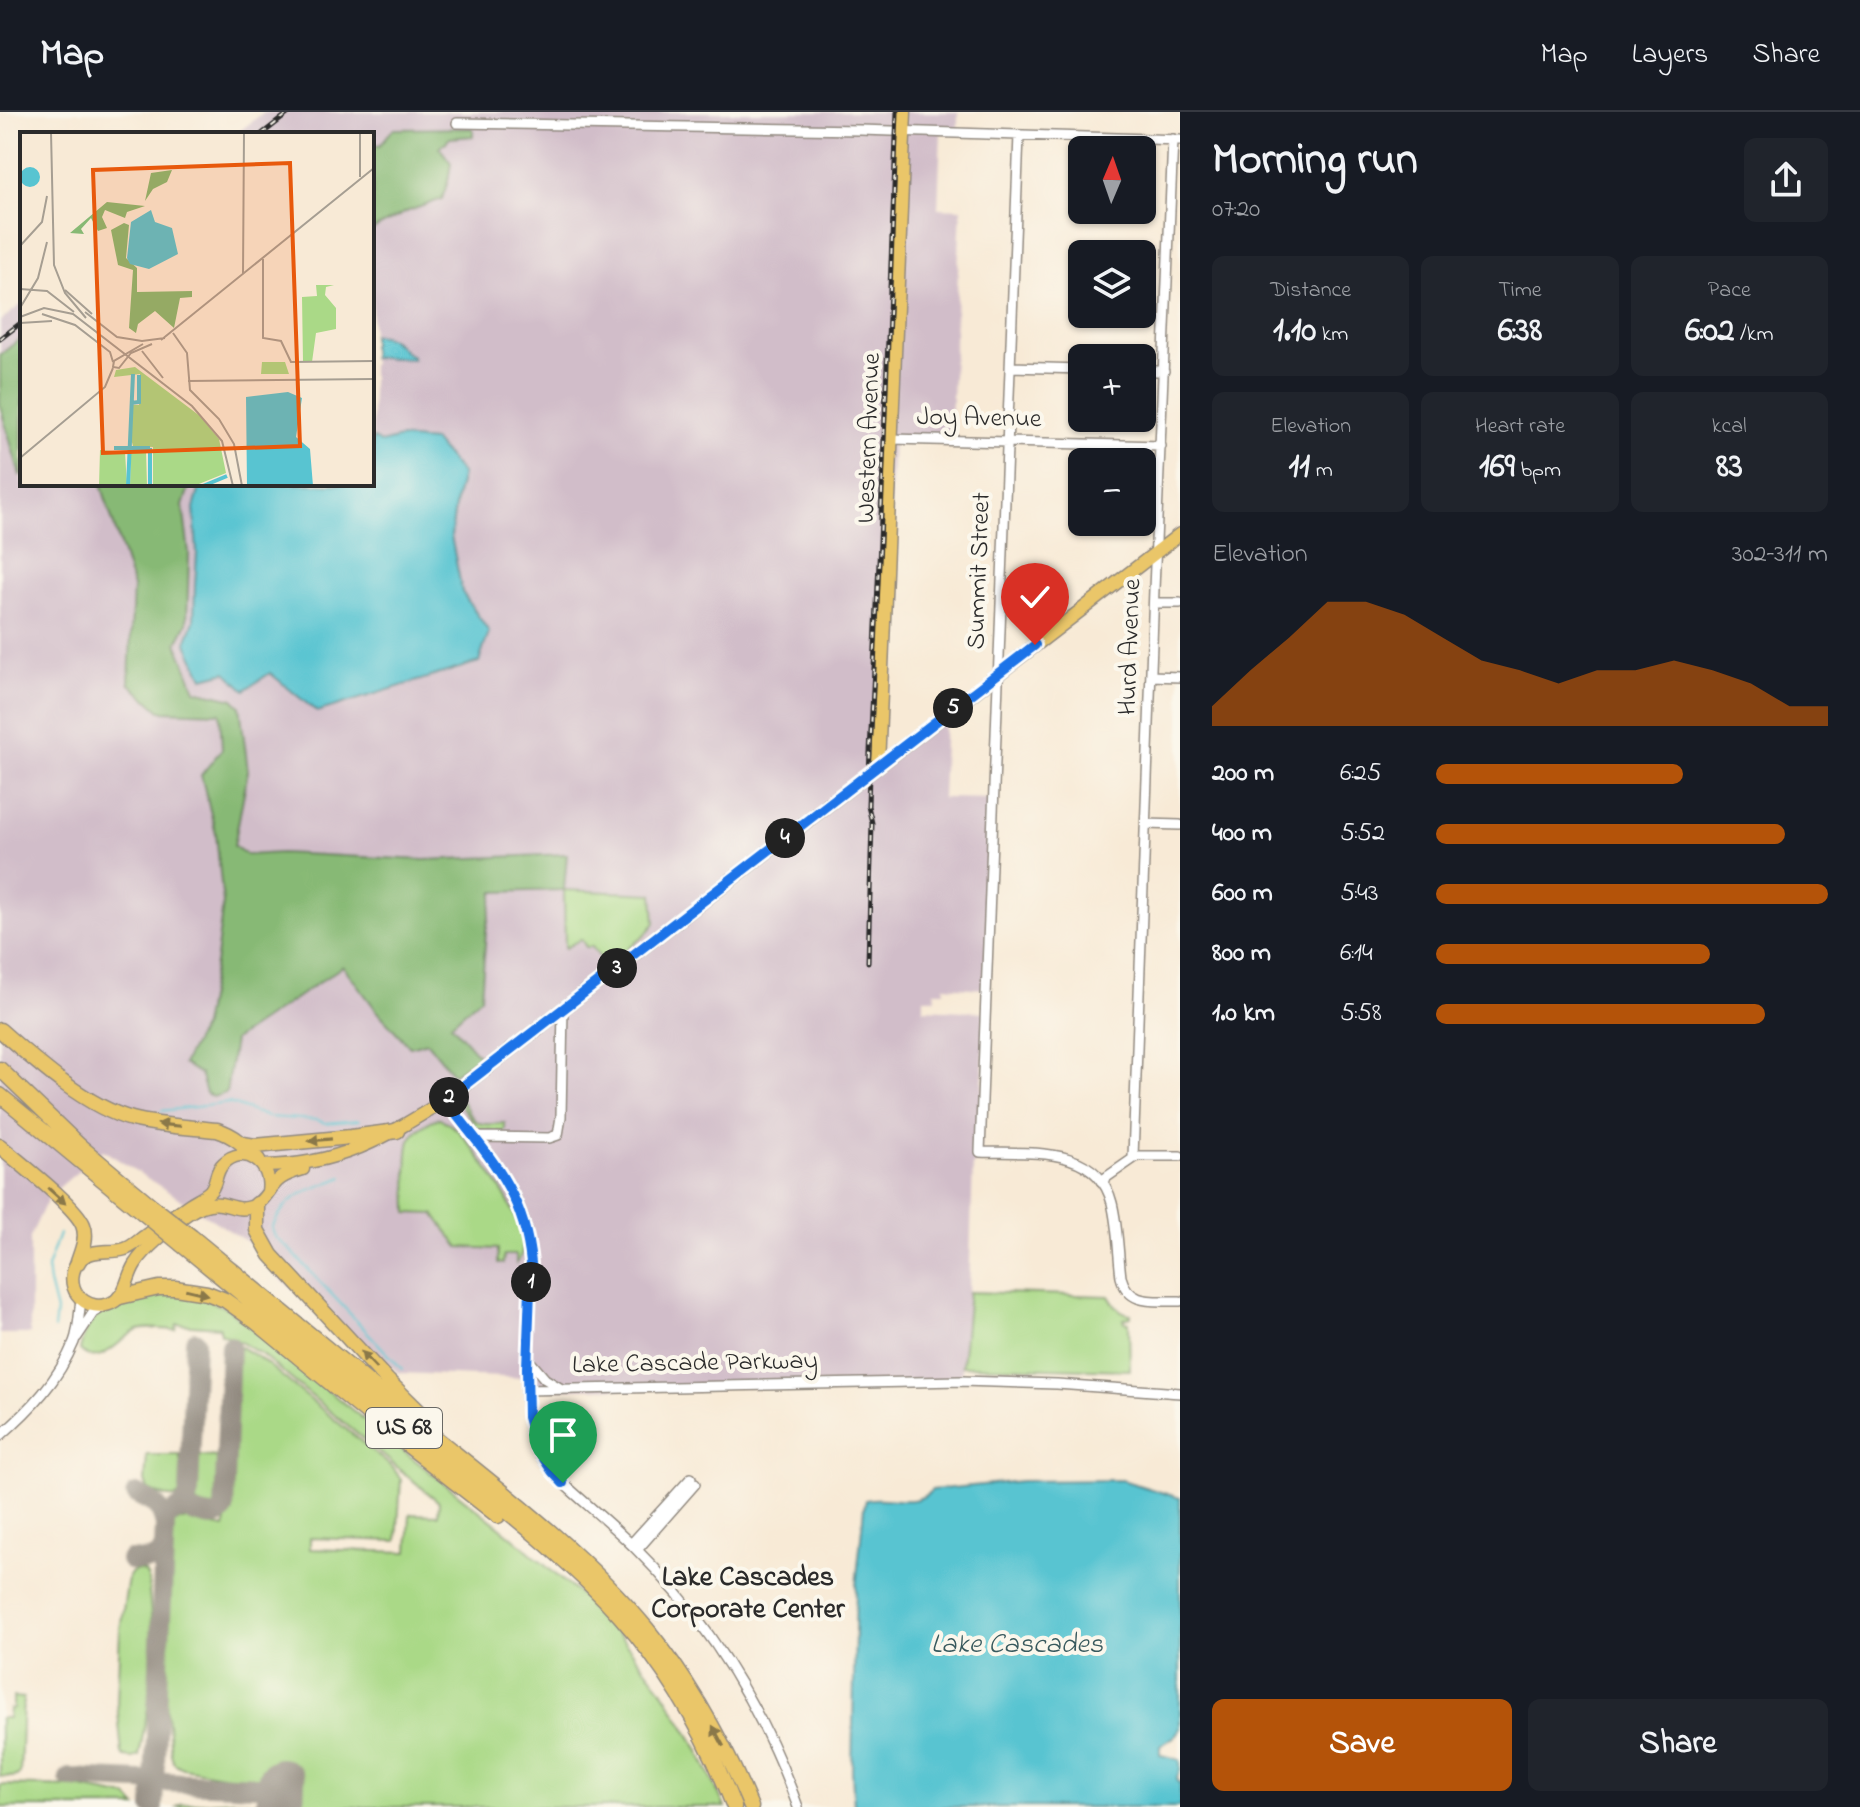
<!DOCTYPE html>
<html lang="en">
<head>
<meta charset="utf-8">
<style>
  body { margin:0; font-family:"Indie Flower",sans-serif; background:#20242c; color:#f1f3f6; height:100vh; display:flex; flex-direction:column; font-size:30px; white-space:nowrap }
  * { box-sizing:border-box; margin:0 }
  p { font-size:26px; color:#9ea1a6 }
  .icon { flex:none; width:44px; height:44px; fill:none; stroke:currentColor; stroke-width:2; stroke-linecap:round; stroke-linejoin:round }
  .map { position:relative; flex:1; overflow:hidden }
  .drawer { display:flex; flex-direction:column; background:#171b24; width:680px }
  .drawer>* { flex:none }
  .needle { width:52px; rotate:2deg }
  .fabs { position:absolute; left:1068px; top:24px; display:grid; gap:16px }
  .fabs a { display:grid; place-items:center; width:88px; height:88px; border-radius:12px; background:#171b24; box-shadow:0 2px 6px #0004; font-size:40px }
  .pin { position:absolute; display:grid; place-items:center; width:68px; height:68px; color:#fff; margin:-82px -34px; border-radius:50% 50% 50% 0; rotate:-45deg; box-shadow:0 0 8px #0007 }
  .pin .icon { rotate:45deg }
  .km { position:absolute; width:40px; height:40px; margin:-20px; border-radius:50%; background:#222; color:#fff; font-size:22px; line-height:40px; text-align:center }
  .round { display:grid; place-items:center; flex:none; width:84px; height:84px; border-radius:12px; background:#20242c }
  .overview { display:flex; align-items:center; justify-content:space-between; height:136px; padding:0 32px }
  h1 { font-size:44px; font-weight:800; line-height:60px }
  .stats { display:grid; grid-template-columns:repeat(3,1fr); gap:12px; height:136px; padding:8px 32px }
  .stats div { display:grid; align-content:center; border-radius:12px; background:#20242c; text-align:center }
  .stats b { font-size:34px; font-weight:800 }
  .stats small { font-size:22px; font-weight:400 }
  .stats p { font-size:22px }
  .chart { height:224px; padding:16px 32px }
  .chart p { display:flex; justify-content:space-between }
  .chart svg { width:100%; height:144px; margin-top:8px; fill:#b45309; opacity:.7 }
  .button { display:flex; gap:16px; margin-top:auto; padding:16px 32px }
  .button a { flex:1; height:92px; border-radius:12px; background:#b45309; color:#fff; font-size:32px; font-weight:800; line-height:92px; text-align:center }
  .button a+a { background:#20242c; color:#f1f3f6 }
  ul { padding:0 32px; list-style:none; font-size:26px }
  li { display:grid; grid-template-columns:128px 96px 1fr; align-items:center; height:60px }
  li i { height:20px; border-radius:10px; background:#b45309 }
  header { display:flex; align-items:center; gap:48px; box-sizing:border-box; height:112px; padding:0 40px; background:#171b24; border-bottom:2px solid #363941 }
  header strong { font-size:38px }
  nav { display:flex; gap:44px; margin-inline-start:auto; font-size:28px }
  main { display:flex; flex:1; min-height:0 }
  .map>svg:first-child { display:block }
  .industrial { fill:#d1bdc9 }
  .green { fill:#aad987; stroke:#6a8259; stroke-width:2 }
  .forest { fill:#87b974; stroke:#597250; stroke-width:2 }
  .water { fill:#58c4d1; stroke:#42787e; stroke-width:2 }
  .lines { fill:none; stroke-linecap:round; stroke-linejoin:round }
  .stream { stroke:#58c4d1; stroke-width:2 }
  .taxiway { stroke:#928a80; stroke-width:20 }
  .runway { stroke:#928a80; stroke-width:48 }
  .minor-casing { stroke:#928a80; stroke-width:12 }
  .major-casing { stroke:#928a80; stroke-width:15 }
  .highway-casing { stroke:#928a80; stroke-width:17 }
  .minor { stroke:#fff; stroke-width:9 }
  .major { stroke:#eac669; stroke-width:12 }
  .highway { stroke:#eac669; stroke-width:14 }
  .rail-casing { stroke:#2b2b2b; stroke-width:5 }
  .rail { stroke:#fbf7ec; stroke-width:2; stroke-dasharray:6; stroke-linecap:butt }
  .highway-bridge-casing { stroke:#928a80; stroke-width:17; stroke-linecap:butt }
  .highway-bridge { stroke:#eac669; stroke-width:14 }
  .oneway { fill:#8a784a }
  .route-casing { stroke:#fff; stroke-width:16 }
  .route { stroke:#1a73e8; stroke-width:10 }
  .labels { text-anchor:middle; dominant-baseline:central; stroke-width:8; stroke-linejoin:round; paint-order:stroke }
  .shield { fill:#fbf7ec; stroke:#696865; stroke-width:2 }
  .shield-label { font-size:24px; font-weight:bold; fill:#2b2b2b }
  .street-label { font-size:26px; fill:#2b2b2b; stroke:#fbf7ec }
  .neighbourhood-label { font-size:28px; font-weight:bold; fill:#2b2b2b; stroke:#fbf7ec }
  .water-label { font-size:28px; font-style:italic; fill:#38595d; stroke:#fbf7ec }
  .inset-river { fill:none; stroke:#58c4d1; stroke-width:4 }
  .inset-road { fill:none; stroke:#a69e92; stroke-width:2 }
  .view { fill:#e8590c; fill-opacity:0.15; stroke:#e8590c; stroke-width:4 }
  .inset-edge { fill:none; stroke:#2b2b2b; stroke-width:4 }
</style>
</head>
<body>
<header>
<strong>Map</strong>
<nav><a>Map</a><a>Layers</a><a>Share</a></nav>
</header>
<main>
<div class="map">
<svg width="1180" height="1695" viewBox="0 0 1180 1695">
  <rect width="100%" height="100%" fill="#fbf7ec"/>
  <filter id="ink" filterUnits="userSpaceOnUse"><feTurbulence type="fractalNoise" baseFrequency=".0125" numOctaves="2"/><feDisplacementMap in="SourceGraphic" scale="16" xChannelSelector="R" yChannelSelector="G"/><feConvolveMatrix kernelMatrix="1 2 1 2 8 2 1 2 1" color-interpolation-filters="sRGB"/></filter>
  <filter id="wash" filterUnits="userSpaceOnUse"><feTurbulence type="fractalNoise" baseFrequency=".006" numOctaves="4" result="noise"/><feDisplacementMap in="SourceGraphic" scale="32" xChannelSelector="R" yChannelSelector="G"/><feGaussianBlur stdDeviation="1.8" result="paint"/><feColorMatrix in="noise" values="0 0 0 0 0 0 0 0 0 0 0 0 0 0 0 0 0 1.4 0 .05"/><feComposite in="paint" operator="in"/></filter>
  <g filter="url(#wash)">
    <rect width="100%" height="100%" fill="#f8ead6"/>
    <path class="industrial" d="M 264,0 L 958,0 L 958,21 L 941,21 L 938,96 L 961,97 L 950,328 L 893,327 L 878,653 L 945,602 L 942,686 L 994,687 L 986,877 L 944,874 L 944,879 L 935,879 L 935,886 L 924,886 L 924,897 L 985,900 L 980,1040 L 980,1051 L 973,1052 L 969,1180 L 961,1269 L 526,1278 L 526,1266 L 399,1261 L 275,1163 L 252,1133 L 103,1038 L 49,1084 L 30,1125 L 30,1222 L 0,1222 L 0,209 L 22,192 L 22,372 L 372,372 L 372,22 L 236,22 Z"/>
    <path class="green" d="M 564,778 L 653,782 L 655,811 L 644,824 L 609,851 L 605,852 L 592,835 L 586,835 L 581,827 L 565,836 Z
      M 462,989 C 476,1013 476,1014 505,1011 L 505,1017 L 503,1020 L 478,1017 L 461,994 Z
      M 440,1006 L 458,1018 L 464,1025 C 481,1047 543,1125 516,1151 L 516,1143 L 504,1143 L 503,1151 L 498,1151 L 498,1137 L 459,1135 L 434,1102 L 408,1101 C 408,1083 405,1044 410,1029 C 415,1018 429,1008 440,1006 Z
      M 969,1180 L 1109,1184 C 1114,1193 1120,1201 1131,1202 L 1131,1205 L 1124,1207 L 1125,1210 L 1129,1211 L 1130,1258 L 962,1254 Z
      M 164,1182 L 197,1184 L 227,1196 L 367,1310 L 510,1423 L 590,1492 L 620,1524 L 661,1576 L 697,1635 L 725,1695 L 299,1695 L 299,1667 L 234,1665 L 183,1656 L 174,1651 L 171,1642 L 166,1591 L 173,1411 C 187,1403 208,1413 224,1416 L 230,1397 L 238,1236 L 240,1235 L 255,1243 L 271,1255 L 393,1356 L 401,1367 L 397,1429 L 310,1426 L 310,1437 L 408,1440 L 410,1402 L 438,1403 L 439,1390 L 261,1242 L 233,1226 L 220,1222 L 220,1215 L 177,1212 L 176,1218 C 164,1218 146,1214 136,1219 C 119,1227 99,1258 80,1238 C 81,1231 83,1226 86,1220 C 89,1214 92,1208 97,1204 C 114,1189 143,1186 164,1182 Z
      M 147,1343 L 180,1343 L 180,1348 L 185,1349 L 183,1381 C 174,1390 158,1383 148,1378 L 145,1369 Z
      M 194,1344 L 221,1345 L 220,1395 L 217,1398 L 198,1393 L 193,1387 Z
      M 138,1458 L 145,1460 L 148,1466 L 152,1516 L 149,1590 L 139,1644 L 133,1646 L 125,1645 L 122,1642 L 117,1590 L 120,1517 L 128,1466 L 132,1460 Z
      M 13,1585 L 23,1586 L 20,1662 L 14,1665 L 0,1664 L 0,1606 L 8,1606 L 9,1597 L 13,1596 Z
      M 0,1673 L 76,1675 L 128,1685 L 137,1695 L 0,1695 Z
      M 235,1688 L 258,1691 L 262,1695 L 177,1695 L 182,1692 Z"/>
    <path class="forest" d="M 473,16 L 473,24 L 450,26 L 440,36 L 451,51 L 448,69 L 442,87 L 406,100 L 372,118 L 372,32 L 380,33 L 393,17 Z
      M 22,225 L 22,361 L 20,363 L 0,294 L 0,243 Z
      M 101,372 L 190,372 L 183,394 L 189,441 L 187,511 L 177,531 L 195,578 L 233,587 L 240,594 L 248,659 L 234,734 L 247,743 L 281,741 L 424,748 L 567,742 L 564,778 L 494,780 L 486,819 L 481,885 L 451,912 L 479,944 L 453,962 L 427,930 L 410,935 L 378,900 L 343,854 L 234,928 L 226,981 L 213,985 L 206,981 L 200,962 L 183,952 L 203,914 L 216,846 L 223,791 L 216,722 L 201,663 L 222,637 L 220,601 L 160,599 L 129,571 L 133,475 Z"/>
    <path class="water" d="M 372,223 C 398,224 394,234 412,244 L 413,247 L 380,245 L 372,246 Z
      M 372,326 L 381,331 L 400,326 L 434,329 L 462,362 L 456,387 L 451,424 L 462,480 L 489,520 L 479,550 L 317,600 L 270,561 L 245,578 L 226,560 L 203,566 L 186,530 L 194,509 L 195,473 L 197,441 L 194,396 L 201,372 L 372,372 Z
      M 1122,1368 L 1180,1386 L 1180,1616 L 1175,1624 L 1160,1634 L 1160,1643 C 1167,1644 1173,1646 1180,1648 L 1180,1658 L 1176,1668 L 1180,1672 L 1180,1695 L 854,1695 L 852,1658 L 856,1474 L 864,1396 L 866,1388 C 889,1382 912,1398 932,1378 L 1022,1369 Z"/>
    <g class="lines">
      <path class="stream" d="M 161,999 L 229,991 L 268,1005 L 317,1008 L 325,1011 L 359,1008
        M 343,1065 C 309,1079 288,1080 272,1116 L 275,1125 L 289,1137 L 402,1257
        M 54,1217 L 56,1199 L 49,1171 L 47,1156 L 59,1122"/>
      <path class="taxiway" d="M 136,1382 C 154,1392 159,1390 165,1413 L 153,1695
        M 177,1398 C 195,1396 211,1414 224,1398 L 230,1234
        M 170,1403 L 186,1391 L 189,1380 L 195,1229
        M 130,1448 C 145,1449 155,1451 164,1436
        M 69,1666 L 281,1675"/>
      <path class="runway" d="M 280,1695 L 281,1670"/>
    </g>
  </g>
  <g filter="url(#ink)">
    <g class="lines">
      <defs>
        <path id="minor" d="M 457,11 L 860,18 L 1180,28
          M 1019,23 L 980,1040 C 1028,1042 1097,1032 1112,1091 C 1118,1115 1118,1141 1121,1165 C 1129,1195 1155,1188 1180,1189
          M 1011,255 L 1082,257
          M 1142,259 L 1164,259
          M 892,327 L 1161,334
          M 1154,491 L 1180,491
          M 1151,564 L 1180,565
          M 1146,712 L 1180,713
          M 445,988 C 475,1027 515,1067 526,1117 C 535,1159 529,1203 527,1246 C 526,1276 524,1308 537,1337 C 543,1350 553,1360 563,1371 C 587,1393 613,1414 636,1437 C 709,1509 763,1599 798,1695
          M 473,1025 L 549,1026 L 558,1023 L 561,1005 L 563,896
          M 1133,1045 L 1154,477 L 1173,27
          M 1101,1069 L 1137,1044 L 1180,1044
          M 77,1225 L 93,1201 L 103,1195
          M 527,1246 L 545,1267 L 560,1276
          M 526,1278 L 961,1269 L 1057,1272 L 1180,1281
          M 0,1324 C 31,1297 58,1269 74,1230 C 79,1218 79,1201 81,1187
          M 631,1432 L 691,1366
          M 637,1438 L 695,1372"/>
        <path id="major" d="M 878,654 L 905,0
          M 264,1054 C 340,1053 383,1027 445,988 L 1180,422
          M 268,1079 C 273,1052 244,1030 223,1052 C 215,1059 217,1072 210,1079 C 205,1084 196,1088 190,1092 C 174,1103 159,1113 145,1124 C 139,1128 132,1135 125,1137 C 110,1142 91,1135 79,1149 C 71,1158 70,1172 77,1182 C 86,1195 103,1197 115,1189 C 127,1181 127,1164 135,1152 C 141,1142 150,1134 159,1126 C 175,1111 197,1088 221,1092 C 232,1094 240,1099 251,1095 C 265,1091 269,1074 281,1066 C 287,1062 296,1059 303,1057"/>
        <path id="highway" d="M 0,918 C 35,949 86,995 132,1007 C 159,1014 189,1015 217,1018 C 234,1023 246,1034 258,1048
          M 0,957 L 80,1034 L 152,1094
          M 0,983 L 143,1101
          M 243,1032 L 255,1034 L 351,1025 L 397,1019
          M 0,1034 C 18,1050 75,1093 83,1113 C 88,1125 82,1138 78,1150
          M 257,1092 L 257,1118 L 271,1143 L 387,1268 L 432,1312
          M 192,1125 C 270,1190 348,1254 426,1318 C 503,1380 584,1441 647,1517 C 691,1571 724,1631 751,1695
          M 182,1133 C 261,1198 341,1263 420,1329 C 488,1385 561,1438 620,1504 C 670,1560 707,1625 734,1695
          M 120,1185 L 159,1176 L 175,1176 L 207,1181 L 225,1188 L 256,1210 L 369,1303 L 498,1404"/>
      </defs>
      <use href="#minor" class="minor-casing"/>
      <use href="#major" class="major-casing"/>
      <use href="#highway" class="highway-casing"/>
      <use href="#minor" class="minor"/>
      <use href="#major" class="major"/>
      <use href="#highway" class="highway"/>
      <defs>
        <path id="rail" d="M 262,22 L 290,0
          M 0,227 L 22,210
          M 868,850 L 872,711 L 868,694 L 869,661 L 880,430 L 897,0"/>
      </defs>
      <use href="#rail" class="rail-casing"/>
      <use href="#rail" class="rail"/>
      <defs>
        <path id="highway-bridge" d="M 152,1094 L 192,1125
          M 143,1101 L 182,1133"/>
      </defs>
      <use href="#highway-bridge" class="highway-bridge-casing"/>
      <use href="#highway-bridge" class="highway-bridge"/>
    </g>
    <defs><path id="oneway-solid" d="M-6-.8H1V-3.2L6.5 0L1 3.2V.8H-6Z" transform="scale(2)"/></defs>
    <g class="oneway">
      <use href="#oneway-solid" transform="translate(169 1013) rotate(-174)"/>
      <use href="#oneway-solid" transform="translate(320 1028) rotate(175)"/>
      <use href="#oneway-solid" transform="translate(57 1084) rotate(42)"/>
      <use href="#oneway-solid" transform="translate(197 1180) rotate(13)"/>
      <use href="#oneway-solid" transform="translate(369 1248) rotate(-133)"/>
      <use href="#oneway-solid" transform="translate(718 1624) rotate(-118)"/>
    </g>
  </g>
  <g class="lines" filter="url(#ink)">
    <defs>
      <path id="route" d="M 563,1371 L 552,1359 L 537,1336 L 528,1305 L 527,1256 L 531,1151 C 524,1078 487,1043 445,988 L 1035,533"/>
    </defs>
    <use href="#route" class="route-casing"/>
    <use href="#route" class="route"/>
  </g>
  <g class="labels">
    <rect class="shield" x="366" y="1296" width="76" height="40" rx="6"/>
    <g class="shield-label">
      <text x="404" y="1316">US 68</text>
    </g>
    <g class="street-label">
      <text transform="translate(979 307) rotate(1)">Joy Avenue</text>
      <text transform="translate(870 326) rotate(-88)">Western Avenue</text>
      <text transform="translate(980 459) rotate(-88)">Summit Street</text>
      <text transform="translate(1131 535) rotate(-88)">Hurd Avenue</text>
      <text transform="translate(695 1252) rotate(-1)">Lake Cascade Parkway</text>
    </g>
    <g class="neighbourhood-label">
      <text x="748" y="1466">Lake Cascades<tspan x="748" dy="32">Corporate Center</tspan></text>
    </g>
    <g class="water-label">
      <text x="1017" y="1533">Lake Cascades</text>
    </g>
  </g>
  <g transform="translate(20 20)">
    <rect width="354" height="354" fill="#f8ead6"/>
    <path d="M 296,153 L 314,153 L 306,155 L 305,163 L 316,176 L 316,197 L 296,201 L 292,230 L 283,230 L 282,165 L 297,164 ZM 242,230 L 265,230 L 269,242 L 241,242 ZM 115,235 L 180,284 L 199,307 L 206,341 L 174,354 L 133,354 L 133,315 L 113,314 L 110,303 L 110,273 L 119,273 L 120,242 L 94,245 L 96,238 ZM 80,318 L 105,320 L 107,354 L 79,354 ZM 126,319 L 127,354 L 110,354 L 111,322 Z" fill="#aad987"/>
    <path d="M 152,38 L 147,50 L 133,57 L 125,69 L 131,41 ZM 87,70 L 125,74 L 107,80 L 105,86 L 85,78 L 82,85 L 87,96 L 78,99 L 71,86 L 61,97 L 64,102 L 50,101 ZM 104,91 L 109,93 L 106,126 L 117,136 L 117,160 L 172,159 L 172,165 L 160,166 L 154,196 L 135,179 L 118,192 L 116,201 L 109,196 L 113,138 L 98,133 L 91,98 Z" fill="#87b974"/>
    <path d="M0 45a10 10 0 1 1 20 0a10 10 0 1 1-20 0ZM 131,78 L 135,90 L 152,96 L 158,122 L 129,137 L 110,132 L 107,126 L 111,90 ZM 268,260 L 282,266 L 276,305 L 290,317 L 293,354 L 227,354 L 226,265 Z" fill="#58c4d1"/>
    <path class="inset-river" d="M 111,271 L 119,270 L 119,243M 94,316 L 130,316M 130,316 L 130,354M 108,354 L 113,242M 183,354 L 207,344"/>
    <path class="inset-road" d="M 31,0 L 34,133 L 45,161 L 66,186M 340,45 L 340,0M 0,114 L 22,90 L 27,64M 243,127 L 243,206 L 261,209 L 271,230 L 354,229M 223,142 L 224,0M 0,157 L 27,159 L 54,180M 45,158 L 72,182M 0,176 L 18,146 L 27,110M 65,180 L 97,205 L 122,209 L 145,206M 22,182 L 55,193 L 90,220 L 93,230M 0,185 L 24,176 L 53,182 L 172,274 L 202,309 L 213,354M 0,191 L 32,189M 153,201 L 167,221 L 170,258 L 199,287 L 214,312 L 222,354M 141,208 L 354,36M 123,212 L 94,229 L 93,235 L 99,236 L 111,221 L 132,212M 122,219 L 143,246M 168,249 L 354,247M 0,326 L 85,255 L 93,236"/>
    <path class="view" d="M 270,31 L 280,314 L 83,321 L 73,38 Z"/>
    <rect width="354" height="354" class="inset-edge"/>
  </g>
</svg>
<div class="fabs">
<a><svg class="needle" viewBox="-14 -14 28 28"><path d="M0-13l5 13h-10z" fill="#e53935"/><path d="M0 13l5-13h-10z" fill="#9ea1a6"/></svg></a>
<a><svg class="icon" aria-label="layers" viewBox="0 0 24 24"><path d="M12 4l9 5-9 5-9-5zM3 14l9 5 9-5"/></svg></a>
<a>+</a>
<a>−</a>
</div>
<div class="pin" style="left:563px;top:1371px;background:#1e9e55"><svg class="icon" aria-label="arrive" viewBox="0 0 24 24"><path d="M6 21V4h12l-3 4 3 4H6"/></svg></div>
<div class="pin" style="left:1035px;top:533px;background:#d93025"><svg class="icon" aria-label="check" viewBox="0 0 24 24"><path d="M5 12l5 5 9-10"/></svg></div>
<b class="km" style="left:531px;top:1170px">1</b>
<b class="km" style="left:449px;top:985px">2</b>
<b class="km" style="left:617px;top:856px">3</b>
<b class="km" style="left:785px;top:726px">4</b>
<b class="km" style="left:953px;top:596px">5</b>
</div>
<section class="drawer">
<div class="overview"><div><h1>Morning run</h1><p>07:20</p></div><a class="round"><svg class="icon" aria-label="share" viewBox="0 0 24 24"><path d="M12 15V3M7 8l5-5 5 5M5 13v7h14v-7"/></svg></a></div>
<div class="stats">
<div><p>Distance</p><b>1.10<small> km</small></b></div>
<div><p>Time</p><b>6:38</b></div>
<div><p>Pace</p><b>6:02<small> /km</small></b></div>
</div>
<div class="stats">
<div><p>Elevation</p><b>11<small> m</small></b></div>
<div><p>Heart rate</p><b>169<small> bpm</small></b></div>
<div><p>kcal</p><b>83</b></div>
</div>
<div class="chart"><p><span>Elevation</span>302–311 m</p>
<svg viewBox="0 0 160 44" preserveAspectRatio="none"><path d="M0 44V38L10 27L20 17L30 6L40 6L50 10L60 17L70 24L80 27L90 31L100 27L110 27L120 24L130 27L140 31L150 38L160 38V44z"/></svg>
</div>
<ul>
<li><b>200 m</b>6:25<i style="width:63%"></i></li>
<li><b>400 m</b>5:52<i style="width:89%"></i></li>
<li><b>600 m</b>5:43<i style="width:100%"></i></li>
<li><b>800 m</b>6:14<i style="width:70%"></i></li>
<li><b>1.0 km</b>5:58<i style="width:84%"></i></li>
</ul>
<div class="button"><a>Save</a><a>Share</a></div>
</section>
</main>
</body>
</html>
